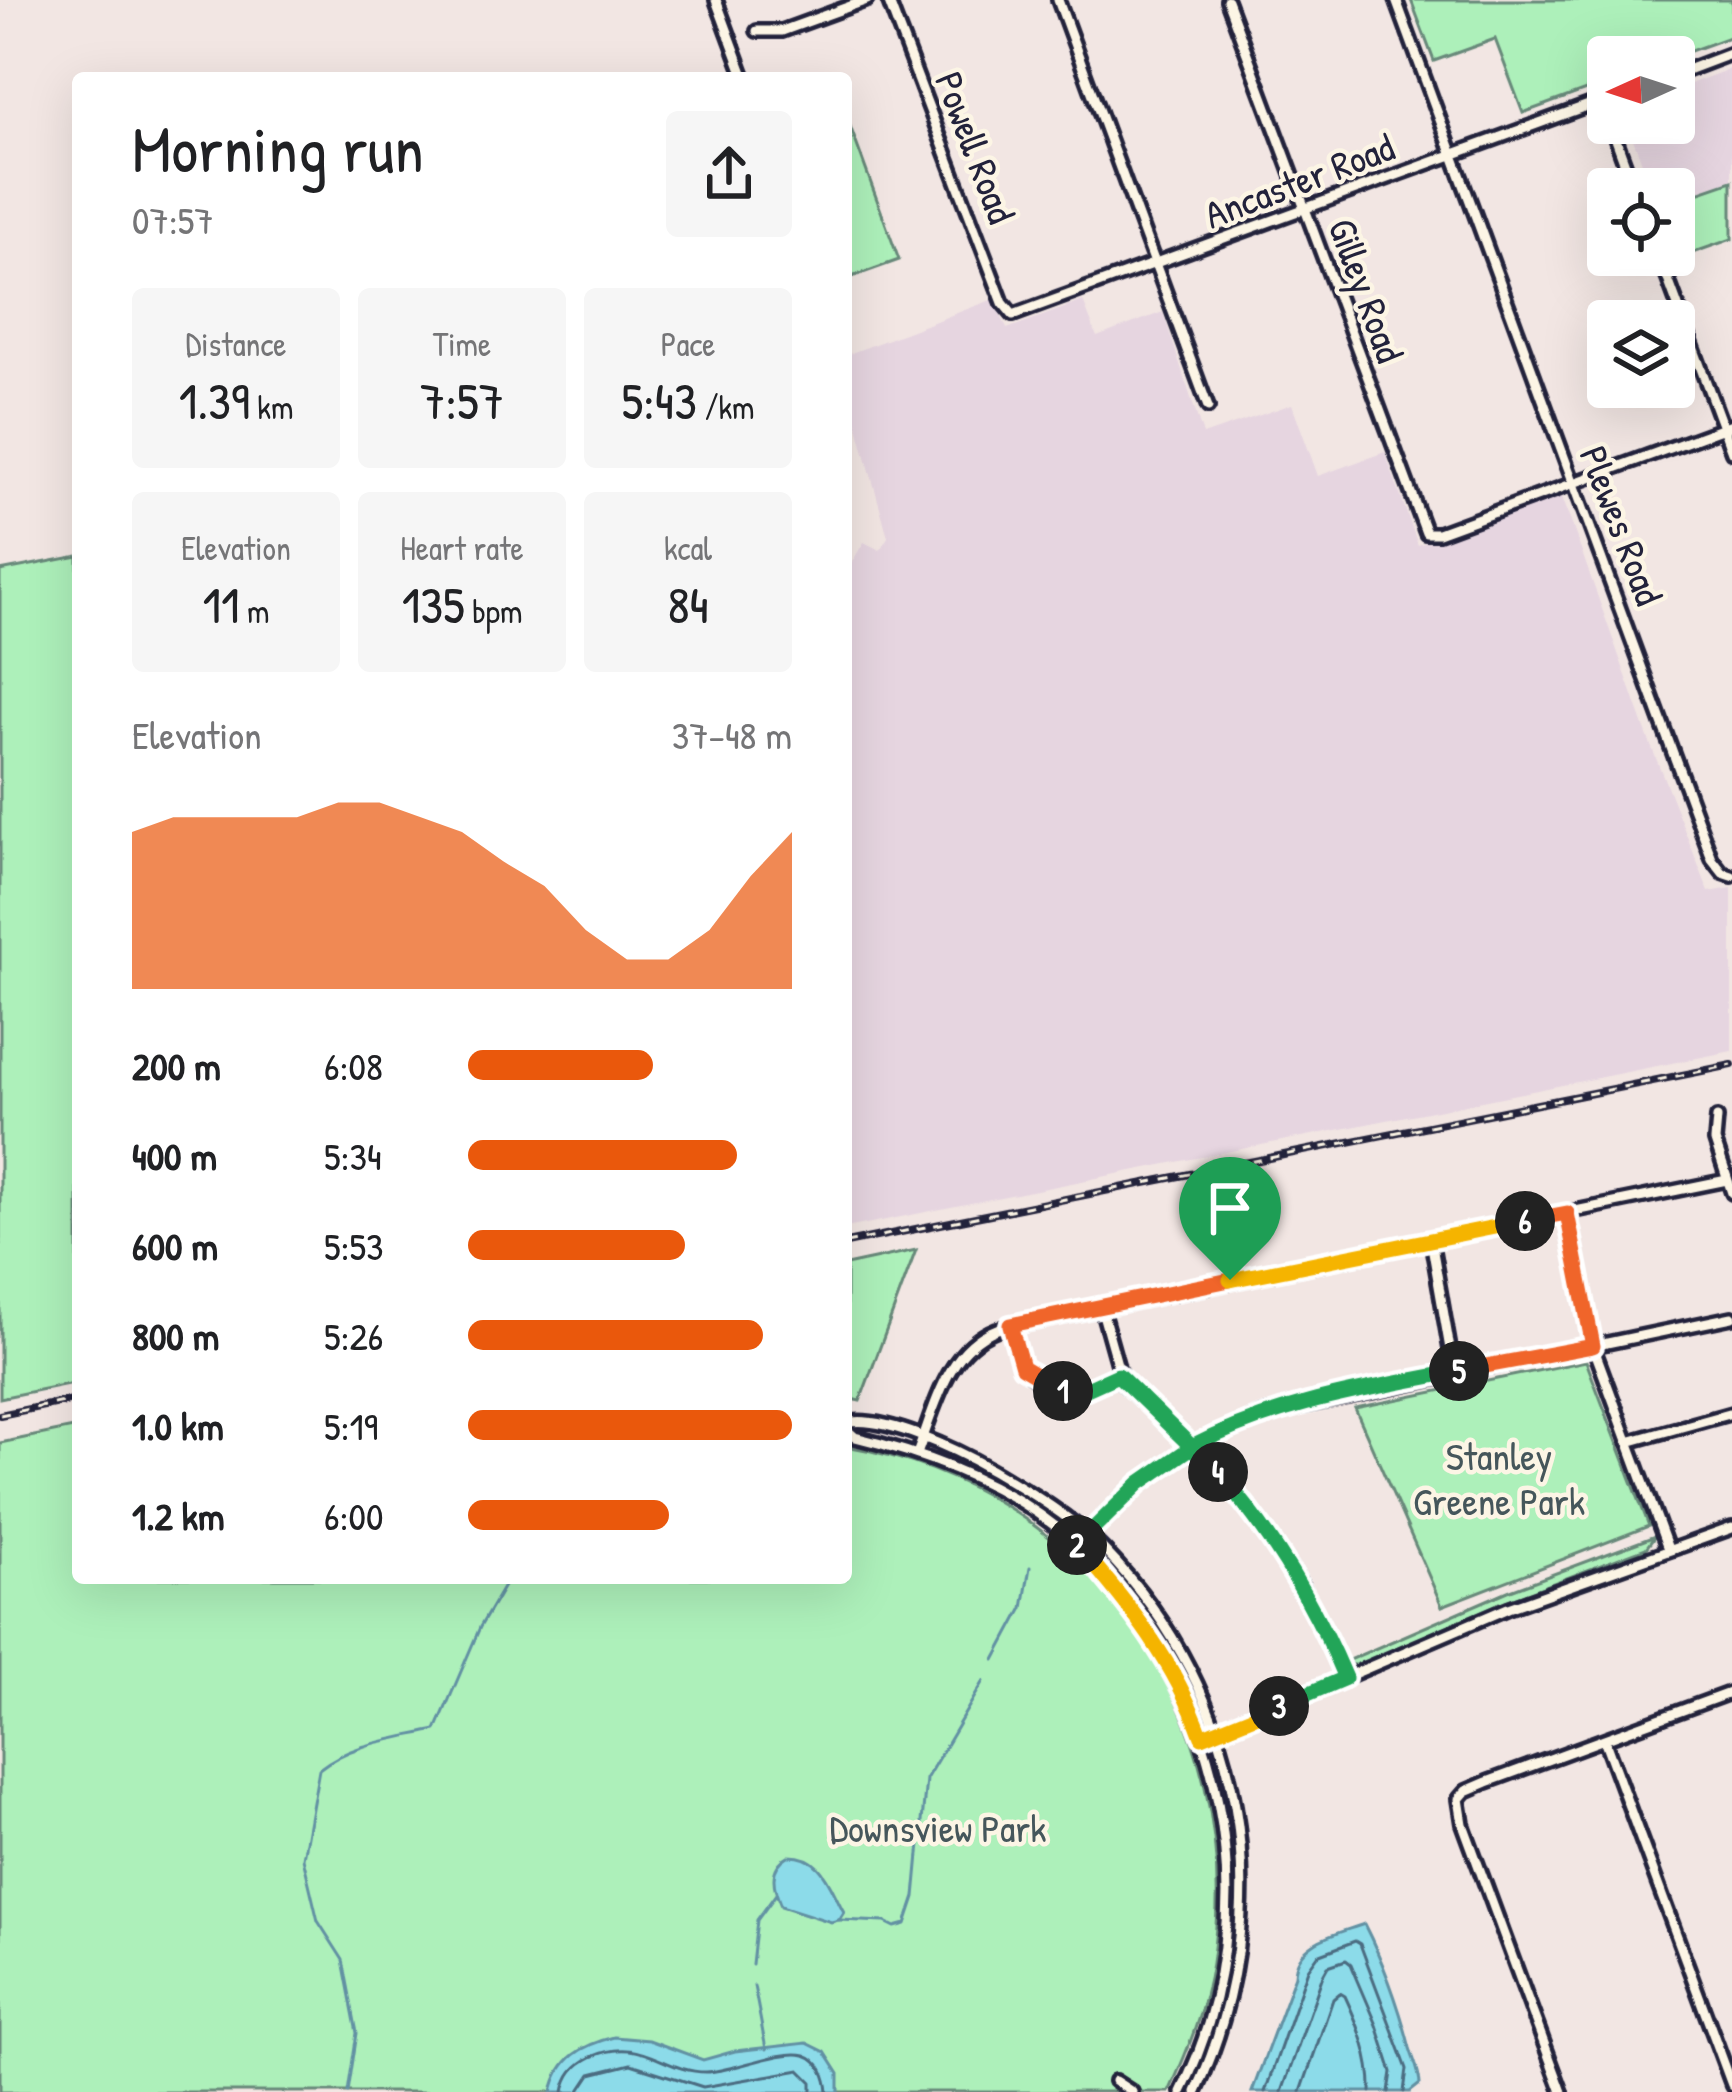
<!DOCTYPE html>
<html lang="en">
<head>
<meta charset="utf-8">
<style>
  body { margin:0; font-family:"Patrick Hand",sans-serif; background:#f6f6f6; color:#202124; height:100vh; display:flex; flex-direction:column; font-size:45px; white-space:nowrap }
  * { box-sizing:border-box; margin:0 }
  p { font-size:39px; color:#757577 }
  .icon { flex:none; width:66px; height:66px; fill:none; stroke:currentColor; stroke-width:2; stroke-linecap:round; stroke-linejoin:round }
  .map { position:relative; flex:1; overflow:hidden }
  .details { position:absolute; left:72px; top:72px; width:780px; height:1512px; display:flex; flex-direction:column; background:#fff; border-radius:12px; box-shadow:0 12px 48px #0002 }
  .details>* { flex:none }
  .needle { width:78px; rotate:267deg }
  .controls { position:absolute; left:1587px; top:36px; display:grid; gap:24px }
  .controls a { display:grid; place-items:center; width:108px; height:108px; border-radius:12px; background:#fff; box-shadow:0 12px 48px #0002; font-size:60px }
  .pin { position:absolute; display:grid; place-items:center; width:102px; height:102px; color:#fff; margin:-123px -51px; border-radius:50% 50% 50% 0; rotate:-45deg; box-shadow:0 0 12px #0007 }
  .pin .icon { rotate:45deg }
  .km { position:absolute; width:60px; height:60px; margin:-30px; border-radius:50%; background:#222; color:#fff; font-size:33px; line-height:60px; text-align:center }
  .round { display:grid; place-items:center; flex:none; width:126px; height:126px; border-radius:12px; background:#f6f6f6 }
  .overview { display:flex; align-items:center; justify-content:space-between; height:204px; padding:0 60px }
  h1 { font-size:66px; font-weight:600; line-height:90px }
  .stats { display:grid; grid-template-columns:repeat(3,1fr); gap:18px; height:204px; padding:12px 60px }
  .stats div { display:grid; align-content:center; border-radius:12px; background:#f6f6f6; text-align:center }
  .stats b { font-size:51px; font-weight:600 }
  .stats small { font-size:33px; font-weight:400 }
  .stats p { font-size:33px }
  .chart { height:336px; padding:24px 60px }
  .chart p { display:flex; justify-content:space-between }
  .chart svg { width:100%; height:216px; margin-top:12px; fill:#ea580c; opacity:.7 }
  ul { padding:0 60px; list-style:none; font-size:39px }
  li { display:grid; grid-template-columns:192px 144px 1fr; align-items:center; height:90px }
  li i { height:30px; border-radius:15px; background:#ea580c }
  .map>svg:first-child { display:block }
  .built { fill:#e6d5e0 }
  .green { fill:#adf0ba; stroke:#68897a; stroke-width:3 }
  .water { fill:#8cdbe9; stroke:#6291a3; stroke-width:3 }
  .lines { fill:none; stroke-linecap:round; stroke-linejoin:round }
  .shore { stroke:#4c6c81; stroke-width:3 }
  .stream { stroke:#6291a3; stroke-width:3 }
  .minor-casing { stroke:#22223b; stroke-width:18 }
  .minor { stroke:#fcf5e5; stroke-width:9 }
  .rail-casing { stroke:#22223b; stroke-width:8 }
  .rail { stroke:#fcf5e5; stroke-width:3; stroke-dasharray:9; stroke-linecap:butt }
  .split-1-casing { stroke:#fff; stroke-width:24 }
  .split-2-casing { stroke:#fff; stroke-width:24 }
  .split-3-casing { stroke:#fff; stroke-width:24 }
  .split-4-casing { stroke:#fff; stroke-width:24 }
  .split-5-casing { stroke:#fff; stroke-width:24 }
  .split-6-casing { stroke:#fff; stroke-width:24 }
  .split-7-casing { stroke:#fff; stroke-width:24 }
  .split-1 { stroke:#f0652b; stroke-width:15 }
  .split-2 { stroke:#22a559; stroke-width:15 }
  .split-3 { stroke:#f5b400; stroke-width:15 }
  .split-4 { stroke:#22a559; stroke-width:15 }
  .split-5 { stroke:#22a559; stroke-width:15 }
  .split-6 { stroke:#f0652b; stroke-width:15 }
  .split-7 { stroke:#f5b400; stroke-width:15 }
  .labels { text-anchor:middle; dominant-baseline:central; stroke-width:9; stroke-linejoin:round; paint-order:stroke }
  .street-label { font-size:39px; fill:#22223b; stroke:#fcf5e5 }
  .park-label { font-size:39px; fill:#45565b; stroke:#fcf5e5 }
</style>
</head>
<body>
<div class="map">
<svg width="1732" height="2092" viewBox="0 0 1732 2092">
  <rect width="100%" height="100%" fill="#f2e6e3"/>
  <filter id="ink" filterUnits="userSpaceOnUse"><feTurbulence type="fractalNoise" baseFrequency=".00833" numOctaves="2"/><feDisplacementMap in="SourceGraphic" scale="24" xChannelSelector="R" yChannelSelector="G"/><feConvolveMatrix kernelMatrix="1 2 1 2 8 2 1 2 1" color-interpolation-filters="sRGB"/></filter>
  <g filter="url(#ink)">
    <path class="built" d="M 1732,68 L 1732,181 L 1674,201 L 1674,189 L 1652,189 L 1627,123 L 1674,123 L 1674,90 Z
      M 994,299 L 1007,329 L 1083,301 L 1097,337 L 1163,312 L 1203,435 L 1292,404 L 1318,476 L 1385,452 L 1418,545 L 1561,494 L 1650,743 L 1709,892 L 1732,888 L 1732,1051 L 846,1228 L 846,572 L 864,542 L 880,550 L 888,537 L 846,383 L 846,355 Z"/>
    <path class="green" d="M 1411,0 L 1732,0 L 1732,36 L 1674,57 L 1608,57 L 1608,82 L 1523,113 L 1495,39 L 1434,61 Z
      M 846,115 L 899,260 L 846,279 Z
      M 1732,181 L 1732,239 L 1678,258 L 1674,246 L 1674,201 Z
      M 78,556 L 78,1382 L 0,1398 L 0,571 Z
      M 916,1250 L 860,1401 L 846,1398 L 846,1265 Z
      M 1586,1361 L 1649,1526 L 1442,1606 L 1355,1408 Z
      M 78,1427 L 78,1578 L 846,1578 L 846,1446 C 1092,1488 1248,1719 1212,1963 C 1205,2008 1188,2050 1169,2092 L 0,2092 L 0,1443 Z
      M 1655,1536 L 1646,1548 L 1498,1604 L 1356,1666 L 1344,1662 L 1508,1591 Z"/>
    <path class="water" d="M 788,1856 C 823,1855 829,1885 844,1912 L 839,1920 L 831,1922 L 781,1906 C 773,1887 768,1868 788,1856 Z
      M 1364,1924 C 1384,1963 1399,2006 1410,2048 C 1414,2062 1419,2069 1420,2084 L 1410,2092 L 1252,2092 L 1295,1975 C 1296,1941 1337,1934 1364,1924 Z
      M 614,2037 L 649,2040 L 703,2060 L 735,2051 L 807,2043 L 825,2052 L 839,2074 L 839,2092 L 552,2092 C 559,2058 582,2045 614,2037 Z"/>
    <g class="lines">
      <path class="shore" d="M 564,2092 C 567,2075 575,2065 591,2057 C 641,2034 662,2072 706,2072 C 731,2072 781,2049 805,2055 C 821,2060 827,2078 828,2092
        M 579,2092 L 591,2074 L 631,2064 L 703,2087 L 800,2070 L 812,2082 L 812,2092
        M 1265,2092 L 1308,1969 L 1318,1955 L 1355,1941 L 1360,1944 L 1407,2069 L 1404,2092
        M 1282,2092 L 1323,1975 L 1328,1966 L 1346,1960 L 1351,1964 L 1377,2025 L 1392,2072 L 1389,2092
        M 1301,2092 L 1333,1999 L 1340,1993 L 1345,1996 C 1359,2026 1372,2059 1371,2092"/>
      <path class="stream" d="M 995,1660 L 1023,1608 L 1030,1567
        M 839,1920 L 885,1922 L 895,1927 L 906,1924 L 915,1897 L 926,1779 L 984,1681
        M 752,1965 L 757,1920 L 776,1894
        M 754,1986 L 766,2049
        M 348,2092 L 357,2033 L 343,1960 L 318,1921 L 303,1858 L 319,1769 C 352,1743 396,1739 436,1730 L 480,1627 L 504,1586"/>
      <defs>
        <path id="minor" d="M 716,0 L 745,78
          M 888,0 L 1003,303 L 1013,315 L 1608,98
          M 1058,0 L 1208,407
          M 1227,0 L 1426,533 L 1438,533 L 1732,425
          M 1396,0 L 1712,859 L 1723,873 L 1732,876
          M 757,31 L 782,31 L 867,0
          M 1674,75 L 1732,53
          M 1610,123 L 1634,189
          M 1659,255 L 1732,452
          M 1717,1118 L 1715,1141 L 1732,1193
          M 1567,1212 L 1593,1346 L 1668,1549
          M 1431,1240 L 1454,1372
          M 1101,1307 L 1122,1382 L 1202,1455 L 1252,1513 L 1302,1586 L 1345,1678
          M 1010,1325 L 1022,1367 C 1057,1401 1078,1395 1118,1375
          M 846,1423 C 883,1414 959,1451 992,1470 C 1031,1493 1072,1517 1104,1550 C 1246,1695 1281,1908 1196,2092
          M 846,1429 L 855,1437 C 933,1456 1016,1488 1076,1544 C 1223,1680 1272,1911 1181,2092
          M 1628,1442 L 1732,1413
          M 917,1454 C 935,1408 946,1349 997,1329 L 1727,1180
          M 1084,1536 L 1140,1483 L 1180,1454 L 1261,1415 L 1732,1317
          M 1213,1734 L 1508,1608 L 1732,1528
          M 1604,1739 L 1732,2085
          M 1115,2081 L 1132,2092
          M 1562,2092 L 1463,1824 L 1459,1799 L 1466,1791 L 1487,1782 L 1732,1692"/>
      </defs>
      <use href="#minor" class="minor-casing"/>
      <use href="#minor" class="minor"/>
      <defs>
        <path id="rail" d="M 846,1243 L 1732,1065
          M 0,1415 L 78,1399"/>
      </defs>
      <use href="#rail" class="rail-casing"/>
      <use href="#rail" class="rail"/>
    </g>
  </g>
  <g class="lines" filter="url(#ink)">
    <defs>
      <path id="split-1" d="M 1063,1391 L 1022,1367 L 1010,1325 L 1230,1280"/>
      <path id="split-2" d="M 1063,1391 L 1078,1393 L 1118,1375 L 1192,1447 L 1140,1483 L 1077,1545"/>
      <path id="split-3" d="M 1077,1545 C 1129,1604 1175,1662 1202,1737 L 1279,1706"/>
      <path id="split-4" d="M 1218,1472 C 1273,1534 1313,1602 1345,1678 L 1279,1706"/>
      <path id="split-5" d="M 1218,1472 L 1192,1447 C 1275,1403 1367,1389 1459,1371"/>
      <path id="split-6" d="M 1459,1371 L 1593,1346 L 1567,1213 L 1525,1221"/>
      <path id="split-7" d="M 1230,1280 L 1525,1221"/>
    </defs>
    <use href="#split-1" class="split-1-casing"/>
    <use href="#split-2" class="split-2-casing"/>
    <use href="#split-3" class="split-3-casing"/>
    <use href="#split-4" class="split-4-casing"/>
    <use href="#split-5" class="split-5-casing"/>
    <use href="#split-6" class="split-6-casing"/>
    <use href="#split-7" class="split-7-casing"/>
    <use href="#split-1" class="split-1"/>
    <use href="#split-2" class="split-2"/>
    <use href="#split-3" class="split-3"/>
    <use href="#split-4" class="split-4"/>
    <use href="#split-5" class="split-5"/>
    <use href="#split-6" class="split-6"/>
    <use href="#split-7" class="split-7"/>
  </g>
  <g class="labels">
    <g class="street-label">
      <text transform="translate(976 147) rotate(69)">Powell Road</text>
      <text transform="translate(1299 180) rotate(-21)">Ancaster Road</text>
      <text transform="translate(1367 290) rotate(70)">Gilley Road</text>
      <text transform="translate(1622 525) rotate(69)">Plewes Road</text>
    </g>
    <g class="park-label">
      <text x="1499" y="1455">Stanley<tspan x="1499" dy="45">Greene Park</tspan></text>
      <text x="938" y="1827">Downsview Park</text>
    </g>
  </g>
</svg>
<div class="controls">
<a><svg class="needle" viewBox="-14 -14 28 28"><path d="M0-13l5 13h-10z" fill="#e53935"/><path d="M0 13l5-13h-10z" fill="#757577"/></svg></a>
<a><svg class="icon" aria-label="locate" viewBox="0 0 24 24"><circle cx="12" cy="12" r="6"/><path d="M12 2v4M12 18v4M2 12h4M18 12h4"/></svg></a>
<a><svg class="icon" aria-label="layers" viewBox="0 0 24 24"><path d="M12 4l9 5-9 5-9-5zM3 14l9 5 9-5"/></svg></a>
</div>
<div class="pin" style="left:1230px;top:1280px;background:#1e9e55"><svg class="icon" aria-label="arrive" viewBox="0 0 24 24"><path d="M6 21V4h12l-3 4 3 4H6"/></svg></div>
<b class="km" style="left:1063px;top:1391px">1</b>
<b class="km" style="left:1077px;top:1545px">2</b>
<b class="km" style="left:1279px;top:1706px">3</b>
<b class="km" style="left:1218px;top:1472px">4</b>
<b class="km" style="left:1459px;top:1371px">5</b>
<b class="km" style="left:1525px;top:1221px">6</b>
<section class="details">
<div class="overview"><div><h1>Morning run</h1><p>07:57</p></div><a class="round"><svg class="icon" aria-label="share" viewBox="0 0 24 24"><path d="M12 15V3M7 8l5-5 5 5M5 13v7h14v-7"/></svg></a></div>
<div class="stats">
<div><p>Distance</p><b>1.39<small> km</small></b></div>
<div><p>Time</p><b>7:57</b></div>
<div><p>Pace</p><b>5:43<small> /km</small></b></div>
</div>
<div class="stats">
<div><p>Elevation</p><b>11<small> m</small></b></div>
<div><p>Heart rate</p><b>135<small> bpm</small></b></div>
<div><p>kcal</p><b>84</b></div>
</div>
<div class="chart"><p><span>Elevation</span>37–48 m</p>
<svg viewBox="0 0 160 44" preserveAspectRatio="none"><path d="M0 44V12L10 9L20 9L30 9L40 9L50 6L60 6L70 9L80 12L90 18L100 23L110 32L120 38L130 38L140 32L150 21L160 12V44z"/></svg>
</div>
<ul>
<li><b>200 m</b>6:08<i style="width:57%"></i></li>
<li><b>400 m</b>5:34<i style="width:83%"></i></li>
<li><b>600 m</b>5:53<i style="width:67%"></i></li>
<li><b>800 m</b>5:26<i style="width:91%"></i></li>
<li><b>1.0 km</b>5:19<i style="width:100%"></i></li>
<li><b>1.2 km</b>6:00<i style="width:62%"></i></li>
</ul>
</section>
</div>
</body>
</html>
